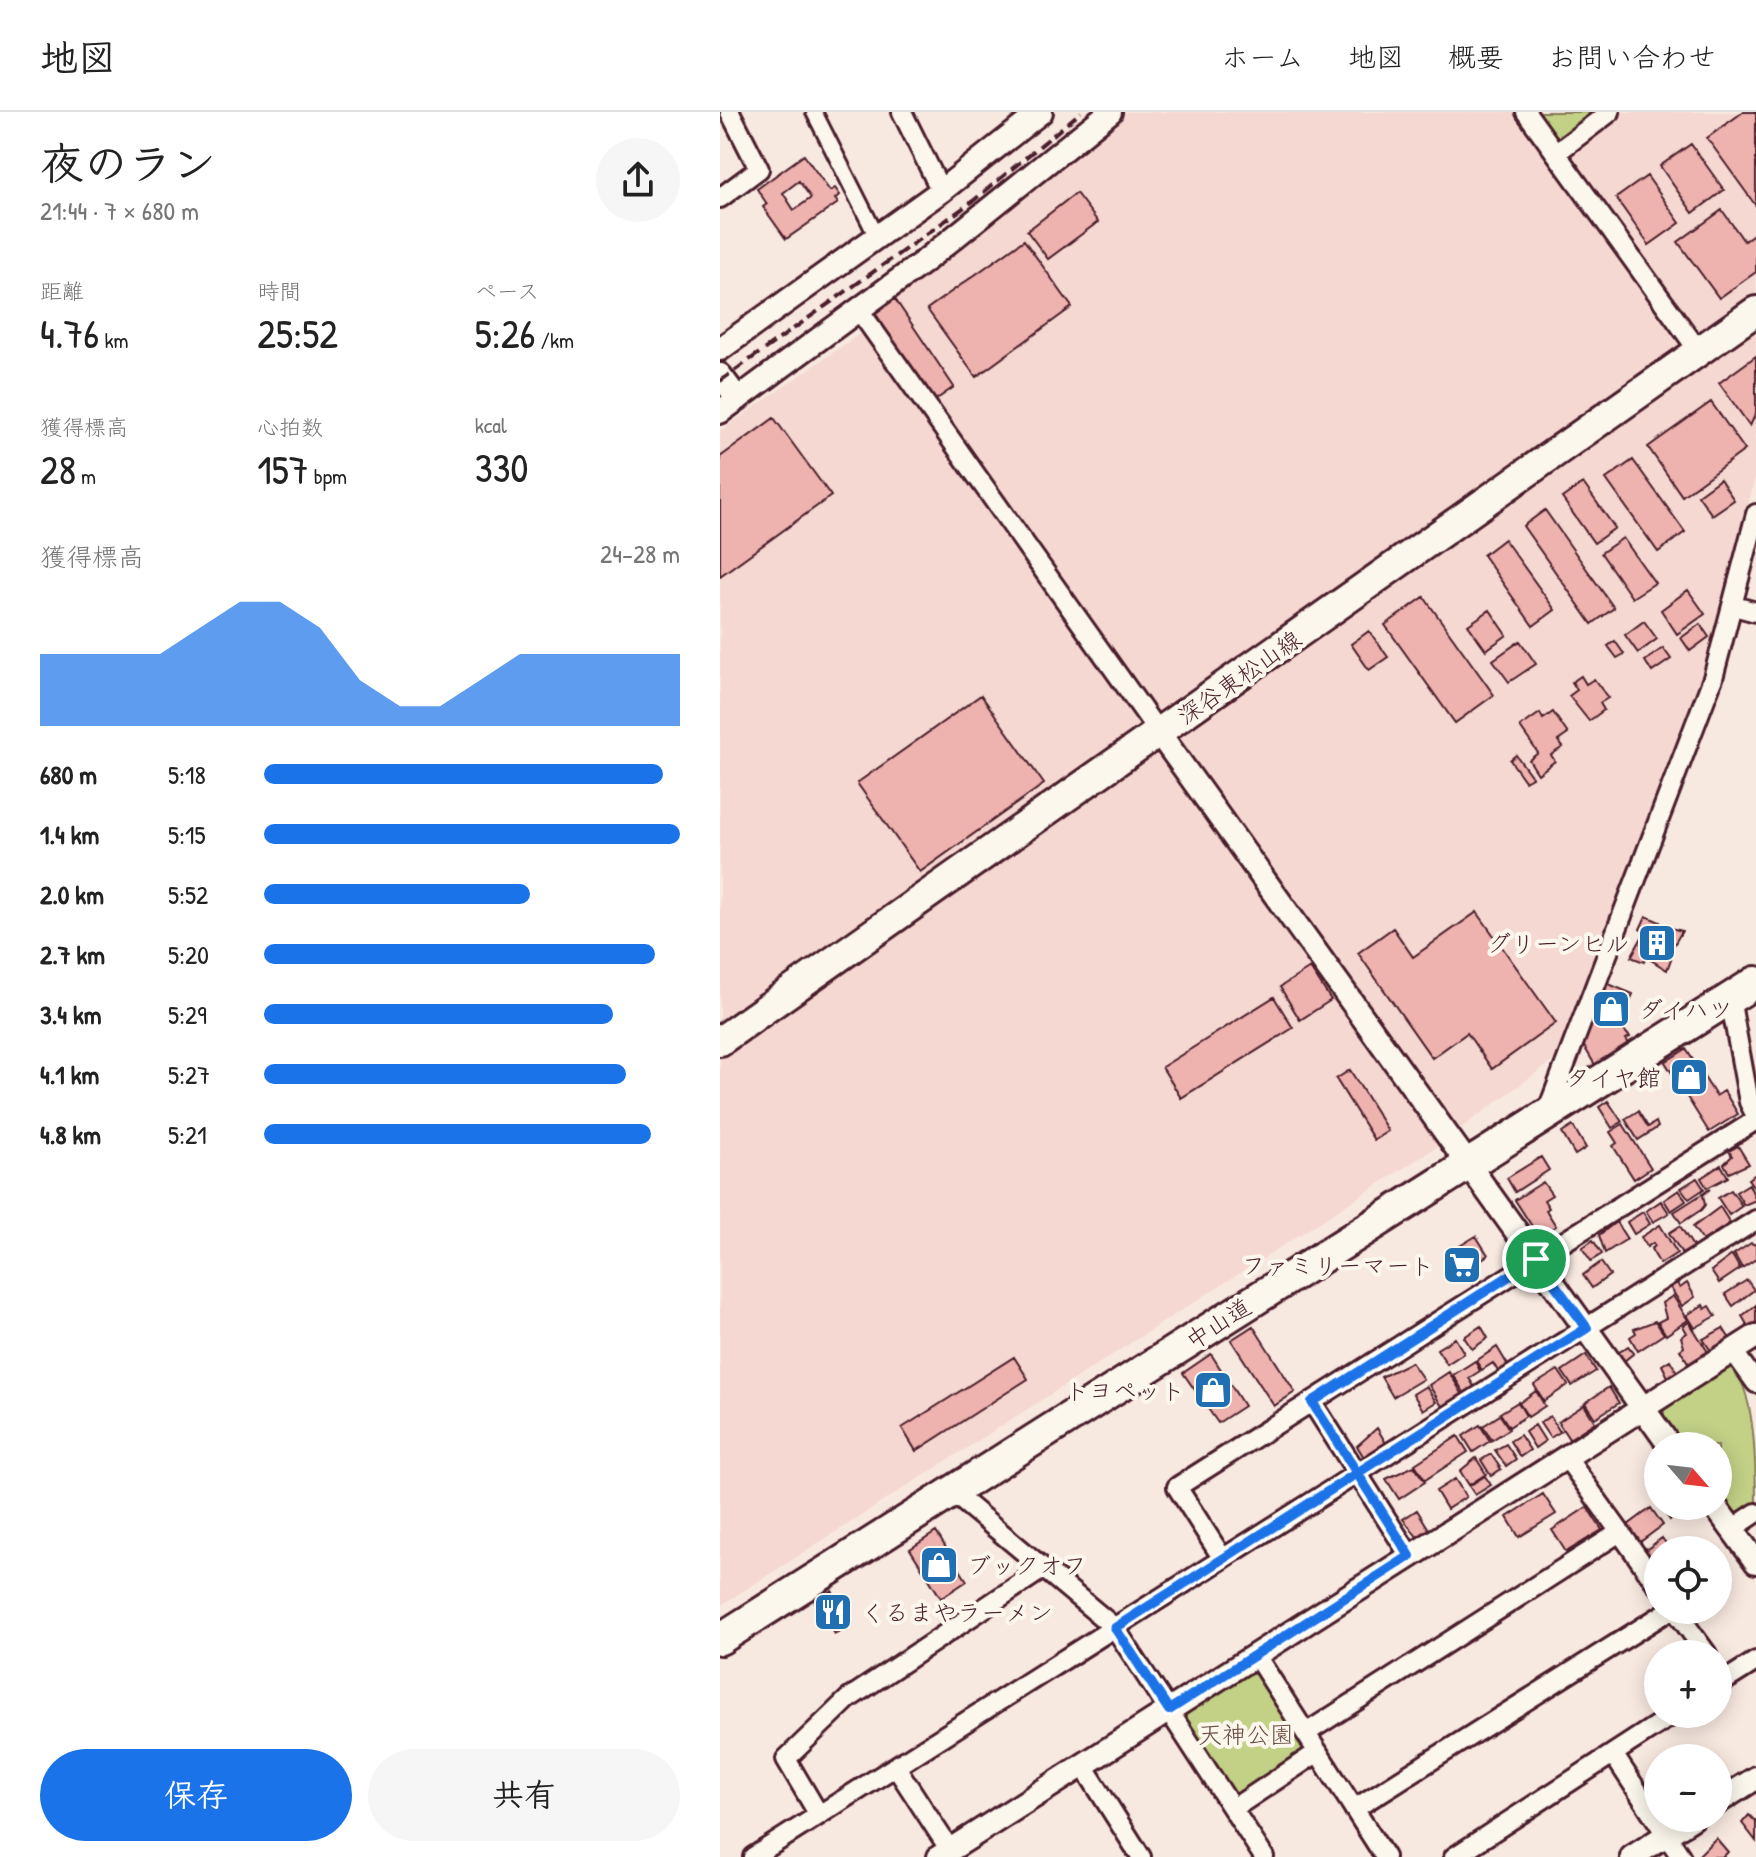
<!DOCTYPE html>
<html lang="ja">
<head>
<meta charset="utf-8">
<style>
  body { margin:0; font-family:"Patrick Hand","Klee One",sans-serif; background:#f6f6f6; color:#222; height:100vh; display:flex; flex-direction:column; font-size:30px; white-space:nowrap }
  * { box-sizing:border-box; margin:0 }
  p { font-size:26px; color:#767676 }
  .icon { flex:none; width:44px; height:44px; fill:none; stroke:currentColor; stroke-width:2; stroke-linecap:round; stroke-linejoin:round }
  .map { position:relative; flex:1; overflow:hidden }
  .drawer { display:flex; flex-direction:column; background:#fff; width:720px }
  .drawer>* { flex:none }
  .needle { width:52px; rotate:118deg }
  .fabs { position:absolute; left:924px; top:1320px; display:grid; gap:16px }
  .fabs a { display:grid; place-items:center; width:88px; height:88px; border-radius:50%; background:#fff; box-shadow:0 4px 20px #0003; font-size:40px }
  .pin { position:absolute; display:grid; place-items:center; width:68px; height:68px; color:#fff; margin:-34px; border:4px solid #fff; border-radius:50%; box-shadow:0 2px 8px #0007 }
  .round { display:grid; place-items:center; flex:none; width:84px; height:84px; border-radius:42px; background:#f6f6f6 }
  .summary { display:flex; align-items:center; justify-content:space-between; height:136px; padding:0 40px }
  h1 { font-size:44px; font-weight:600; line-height:60px }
  .stats { display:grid; grid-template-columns:repeat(3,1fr); gap:12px; height:136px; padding:8px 40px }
  .stats div { display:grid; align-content:center }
  .stats b { font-size:40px; font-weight:600 }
  .stats small { font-size:22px; font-weight:400 }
  .stats p { font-size:22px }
  .chart { height:224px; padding:16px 40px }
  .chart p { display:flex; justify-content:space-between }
  .chart svg { width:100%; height:144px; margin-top:8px; fill:#1a73e8; opacity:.7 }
  .primary-button { display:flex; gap:16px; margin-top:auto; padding:16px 40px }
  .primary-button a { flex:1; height:92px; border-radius:48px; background:#1a73e8; color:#fff; font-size:32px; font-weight:600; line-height:92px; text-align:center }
  .primary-button a+a { background:#f6f6f6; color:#222 }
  ul { padding:0 40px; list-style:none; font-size:26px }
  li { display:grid; grid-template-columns:128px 96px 1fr; align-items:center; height:60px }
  li i { height:20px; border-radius:10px; background:#1a73e8 }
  header { display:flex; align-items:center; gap:48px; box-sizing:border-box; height:112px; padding:0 40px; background:#fff; border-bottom:2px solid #e0e0e0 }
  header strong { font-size:38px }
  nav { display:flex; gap:44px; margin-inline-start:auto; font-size:28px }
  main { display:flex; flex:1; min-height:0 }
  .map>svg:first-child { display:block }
  .built { fill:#f5d8d1 }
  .green { fill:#c2d186; stroke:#867858; stroke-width:2 }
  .building { fill:#eeb2af; stroke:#4a1f2b; stroke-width:2; fill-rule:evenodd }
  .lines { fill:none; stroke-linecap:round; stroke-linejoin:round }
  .pedestrian-casing { stroke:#4a1f2b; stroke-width:20 }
  .minor-casing { stroke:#4a1f2b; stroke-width:24 }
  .tertiary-casing { stroke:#4a1f2b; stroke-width:28 }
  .primary-casing { stroke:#4a1f2b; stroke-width:34 }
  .trunk-casing { stroke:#4a1f2b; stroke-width:36 }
  .pedestrian { stroke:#fbf7ec; stroke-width:14 }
  .minor { stroke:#fbf7ec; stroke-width:18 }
  .tertiary { stroke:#fbf7ec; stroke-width:22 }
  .primary { stroke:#fbf7ec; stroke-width:28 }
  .trunk { stroke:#fbf7ec; stroke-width:30 }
  .rail { stroke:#4a1f2b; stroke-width:4; stroke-dasharray:12 6; stroke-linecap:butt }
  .route-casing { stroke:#fff; stroke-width:16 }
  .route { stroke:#1a73e8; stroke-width:10 }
  .labels { text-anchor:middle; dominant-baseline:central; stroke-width:8; stroke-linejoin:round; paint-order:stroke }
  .street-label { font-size:24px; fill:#4a1f2b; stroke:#fbf7ec }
  .poi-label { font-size:24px; fill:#4a1f2b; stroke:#fbf7ec; text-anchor:end }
  .park-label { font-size:24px; fill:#684c42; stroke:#fbf7ec }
</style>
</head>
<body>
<header>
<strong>地図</strong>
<nav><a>ホーム</a><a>地図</a><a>概要</a><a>お問い合わせ</a></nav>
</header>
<main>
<section class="drawer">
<div class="summary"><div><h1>夜のラン</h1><p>21:44 · 7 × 680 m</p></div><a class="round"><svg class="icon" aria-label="share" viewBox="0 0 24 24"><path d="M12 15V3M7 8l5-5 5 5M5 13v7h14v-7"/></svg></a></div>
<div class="stats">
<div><p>距離</p><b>4.76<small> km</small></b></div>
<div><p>時間</p><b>25:52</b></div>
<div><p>ペース</p><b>5:26<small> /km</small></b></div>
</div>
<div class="stats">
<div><p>獲得標高</p><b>28<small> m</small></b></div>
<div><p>心拍数</p><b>157<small> bpm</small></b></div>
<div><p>kcal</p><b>330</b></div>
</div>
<div class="chart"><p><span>獲得標高</span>24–28 m</p>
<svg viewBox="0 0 160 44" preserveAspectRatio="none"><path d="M0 44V22L10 22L20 22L30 22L40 14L50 6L60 6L70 14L80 30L90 38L100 38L110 30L120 22L130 22L140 22L150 22L160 22V44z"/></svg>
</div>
<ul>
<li><b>680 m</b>5:18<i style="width:96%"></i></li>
<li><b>1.4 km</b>5:15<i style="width:100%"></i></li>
<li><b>2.0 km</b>5:52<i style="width:64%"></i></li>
<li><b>2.7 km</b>5:20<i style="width:94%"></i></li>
<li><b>3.4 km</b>5:29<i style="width:84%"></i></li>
<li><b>4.1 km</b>5:27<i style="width:87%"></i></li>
<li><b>4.8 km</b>5:21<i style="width:93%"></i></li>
</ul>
<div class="primary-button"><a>保存</a><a>共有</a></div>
</section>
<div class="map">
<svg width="1036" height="1745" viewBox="0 0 1036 1745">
  <rect width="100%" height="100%" fill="#f8e9e0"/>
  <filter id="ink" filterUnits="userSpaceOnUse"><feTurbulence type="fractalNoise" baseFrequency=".0125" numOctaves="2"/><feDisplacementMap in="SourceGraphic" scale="16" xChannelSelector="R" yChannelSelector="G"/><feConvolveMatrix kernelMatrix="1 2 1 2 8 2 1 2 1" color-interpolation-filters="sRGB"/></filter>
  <g filter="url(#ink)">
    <path class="built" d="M 390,0 L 1036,0 L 1036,362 L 985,563 L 841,943 L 730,1024 L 139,198 Z
      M 148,216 L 726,1029 L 0,1494 L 0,319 Z"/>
    <path class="green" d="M 813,0 L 878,0 L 840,29 L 832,27 Z
      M 1008,1253 C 1036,1269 1036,1359 1036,1396 L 1023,1404 L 1012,1402 L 998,1382 L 998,1334 L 965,1334 L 944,1304 L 944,1295 Z
      M 530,1557 L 537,1559 L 587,1637 L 520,1685 L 514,1684 L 465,1607 L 466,1598 Z"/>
    <path class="building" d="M 1023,0 L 1036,0 L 1036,94 L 987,26 Z
      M 971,32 L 1004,78 L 973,101 L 940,54 Z
      M 84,43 L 110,79 L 115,76 L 120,83 L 115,87 L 118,91 L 66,127 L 43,95 L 47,92 L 37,77 ZM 79,69 L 91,86 L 74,98 L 63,81 Z
      M 927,64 L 960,111 L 929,133 L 896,86 Z
      M 356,81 L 378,110 L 328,147 L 307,119 Z
      M 1002,98 L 1024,129 L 1036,120 L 1036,160 L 999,186 L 958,130 Z
      M 304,128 L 352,195 L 256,265 L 207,197 Z
      M 175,187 L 234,275 L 214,289 L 155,201 Z
      M 1036,244 L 1036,301 L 1030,314 L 999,271 Z
      M 991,290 L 1025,338 L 962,384 L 928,335 Z
      M 54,306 L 111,384 L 0,464 L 0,345 Z
      M 913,348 L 965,420 L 938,440 L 886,367 Z
      M 1000,367 L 1014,388 L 992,403 L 978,383 Z
      M 863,371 L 895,416 L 874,431 L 842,386 Z
      M 825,398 L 894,496 L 872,512 L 803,414 Z
      M 903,426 L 935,471 L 912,486 L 881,441 Z
      M 784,427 L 835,498 L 813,514 L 763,443 Z
      M 968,478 L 985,502 L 957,522 L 941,498 Z
      M 704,485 L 774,583 L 735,611 L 665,513 Z
      M 770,498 L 787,523 L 766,538 L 748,513 Z
      M 924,509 L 937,527 L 918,541 L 905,523 Z
      M 980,512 L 989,525 L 970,539 L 961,526 Z
      M 649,519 L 668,545 L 649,558 L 631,532 Z
      M 800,529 L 816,552 L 789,570 L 773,548 Z
      M 895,529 L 904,542 L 897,546 L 888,534 Z
      M 943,536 L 951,547 L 932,560 L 925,549 Z
      M 861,564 L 866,572 L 874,567 L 888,586 L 880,591 L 884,598 L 869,609 L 849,584 L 857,578 L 852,570 Z
      M 261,583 L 324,672 L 200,760 L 137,671 Z
      M 833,600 L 848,622 L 838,629 L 843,635 L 831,643 L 835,649 L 818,662 L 809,648 L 818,641 L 800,615 L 820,601 L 823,607 Z
      M 796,643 L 812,665 L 805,669 L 790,648 Z
      M 757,800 L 836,911 L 772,957 L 747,921 L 712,946 L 638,841 L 673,816 L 693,845 Z
      M 926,804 L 940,810 L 939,813 L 962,819 L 947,845 L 951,847 L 947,858 L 926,845 L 924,850 L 911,845 L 925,820 L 920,817 Z
      M 590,856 L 611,888 L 580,908 L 560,875 Z
      M 886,871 L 913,882 L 900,914 L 910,925 L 906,927 L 909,932 L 875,953 L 862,931 Z
      M 554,885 L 573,916 L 461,986 L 442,955 Z
      M 966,937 L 996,984 L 1004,979 L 1018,1002 L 989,1020 L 945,950 Z
      M 630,958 L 668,1019 L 654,1028 L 616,967 Z
      M 888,989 L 902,1010 L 892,1016 L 879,995 Z
      M 918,999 L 928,1015 L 936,1010 L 938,1015 L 918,1028 L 905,1007 Z
      M 903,1012 L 931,1056 L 914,1067 L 893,1034 L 897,1031 L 890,1020 Z
      M 853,1014 L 866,1036 L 855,1043 L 842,1021 Z
      M 1018,1034 L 1029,1052 L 1009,1061 L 1004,1052 L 1012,1044 L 1009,1039 Z
      M 821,1045 L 829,1058 L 795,1080 L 787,1066 Z
      M 1001,1053 L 1008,1065 L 987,1076 L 981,1066 Z
      M 1036,1062 L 1036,1078 L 1028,1067 Z
      M 977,1066 L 984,1077 L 969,1087 L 961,1076 Z
      M 823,1070 L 832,1083 L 824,1088 L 829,1096 L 826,1098 L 836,1114 L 819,1125 L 795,1088 Z
      M 1029,1072 L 1036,1088 L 1024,1093 L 1016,1080 Z
      M 990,1077 L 983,1083 L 985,1093 L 981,1098 L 961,1111 L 954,1100 Z
      M 959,1078 L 966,1089 L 951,1099 L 944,1088 Z
      M 1011,1078 L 1022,1094 L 1009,1103 L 998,1086 Z
      M 941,1089 L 949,1101 L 933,1110 L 926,1099 Z
      M 1000,1095 L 1010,1111 L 983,1129 L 973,1115 Z
      M 923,1100 L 930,1112 L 914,1122 L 907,1110 Z
      M 896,1110 L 907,1127 L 885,1141 L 879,1123 Z
      M 940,1113 L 957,1141 L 940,1152 L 931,1137 L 935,1134 L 933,1131 L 927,1135 L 921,1125 Z
      M 960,1114 L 974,1136 L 963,1143 L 949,1121 Z
      M 756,1124 L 768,1143 L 737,1163 L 725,1143 Z
      M 873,1128 L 882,1142 L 871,1149 L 862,1136 Z
      M 1031,1131 L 1036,1133 L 1036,1147 L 1022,1156 L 1014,1142 Z
      M 1012,1143 L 1020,1157 L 999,1171 L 991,1159 Z
      M 881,1150 L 890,1163 L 872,1176 L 863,1163 Z
      M 1027,1168 L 1034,1178 L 1013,1194 L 1005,1182 Z
      M 957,1171 L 960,1176 L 967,1171 L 975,1185 L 962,1194 L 950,1175 Z
      M 953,1184 L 968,1208 L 946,1223 L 938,1210 L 946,1206 L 942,1191 Z
      M 983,1193 L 985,1197 L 990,1194 L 996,1204 L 975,1216 L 967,1203 Z
      M 1036,1193 L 1036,1211 L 1029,1216 L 1022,1204 Z
      M 935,1209 L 944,1222 L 918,1239 L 910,1225 L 916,1221 L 914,1217 Z
      M 969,1210 L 988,1240 L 969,1252 L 960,1238 L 964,1235 L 961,1225 L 967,1221 L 963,1214 Z
      M 533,1214 L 575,1280 L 554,1294 L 511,1228 Z
      M 761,1214 L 768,1226 L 752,1237 L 744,1225 Z
      M 1003,1216 L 1010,1227 L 991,1239 L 983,1227 Z
      M 735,1226 L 744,1241 L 727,1252 L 717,1237 Z
      M 908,1234 L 914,1241 L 904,1249 L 898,1241 Z
      M 777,1235 L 789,1255 L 779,1261 L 773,1251 L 762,1258 L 756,1249 Z
      M 491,1242 L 524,1294 L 498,1311 L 463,1261 Z
      M 866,1243 L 876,1259 L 852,1274 L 842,1259 Z
      M 294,1245 L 308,1267 L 196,1339 L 182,1316 Z
      M 950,1248 L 958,1262 L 949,1267 L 942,1253 Z
      M 755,1249 L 760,1259 L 749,1266 L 755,1276 L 745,1282 L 733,1263 Z
      M 691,1250 L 703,1267 L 673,1285 L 661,1265 Z
      M 838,1258 L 848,1273 L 824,1289 L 814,1273 Z
      M 729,1260 L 743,1283 L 723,1296 L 709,1273 Z
      M 706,1274 L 716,1290 L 703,1298 L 693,1282 Z
      M 889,1275 L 899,1291 L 875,1306 L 865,1291 Z
      M 816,1279 L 825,1294 L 808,1305 L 799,1291 Z
      M 798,1290 L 806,1304 L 789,1315 L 780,1301 Z
      M 864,1293 L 875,1310 L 849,1327 L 838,1310 Z
      M 780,1303 L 789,1317 L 772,1328 L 763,1314 Z
      M 830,1304 L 840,1320 L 830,1326 L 820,1311 Z
      M 760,1313 L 770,1329 L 753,1340 L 743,1324 Z
      M 815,1313 L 825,1329 L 815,1336 L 805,1320 Z
      M 657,1316 L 667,1333 L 645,1347 L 637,1334 Z
      M 800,1323 L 810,1338 L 800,1345 L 790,1329 Z
      M 738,1324 L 748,1340 L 705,1368 L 695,1352 Z
      M 786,1332 L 796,1347 L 786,1354 L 775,1338 Z
      M 771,1342 L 781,1357 L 771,1364 L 761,1348 Z
      M 756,1346 L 766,1362 L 749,1373 L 740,1359 Z
      M 694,1354 L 705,1370 L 679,1387 L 666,1367 Z
      M 765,1364 L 771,1373 L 755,1383 L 749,1374 Z
      M 735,1367 L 746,1385 L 727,1397 L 716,1379 Z
      M 823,1382 L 836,1402 L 799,1425 L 787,1405 Z
      M 940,1394 L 969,1394 L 950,1408 Z
      M 867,1395 L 882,1418 L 846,1440 L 832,1418 Z
      M 931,1396 L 943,1413 L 916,1433 L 904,1416 Z
      M 697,1398 L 710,1419 L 698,1426 L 683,1407 Z
      M 216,1420 L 247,1469 L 221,1486 L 190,1437 Z
      M 942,1426 L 951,1438 L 938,1438 L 938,1460 L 922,1441 Z
      M 112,1479 L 132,1511 L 115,1522 L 95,1490 Z
      M 1029,1703 L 1036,1710 L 1036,1729 L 1022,1711 Z
      M 996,1726 L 1008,1740 L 1003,1745 L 977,1745 Z"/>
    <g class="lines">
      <defs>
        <path id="pedestrian" d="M 94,0 L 157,125"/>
        <path id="minor" d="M 182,0 L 221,79
          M 806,0 L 978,238
          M 836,41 L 890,0
          M 0,86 L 39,57 L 10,0
          M 139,198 L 439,621
          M 1014,494 L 1036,500
          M 1010,886 L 1029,990 L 1036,1004
          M 827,1000 L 993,566 L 1036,402
          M 1013,1239 L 1036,1271
          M 592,1290 L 690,1444
          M 846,1345 L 900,1420
          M 232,1380 L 395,1516 L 544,1745
          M 1012,1417 L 1036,1401
          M 503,1447 L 457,1375 L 1036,1008
          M 955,1498 L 987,1542
          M 535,1542 L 665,1745
          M 998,1573 L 1036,1549
          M 586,1621 L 900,1420 L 938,1474
          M 893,1642 L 961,1745
          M 176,1655 L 230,1738
          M 364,1655 L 421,1745
          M 514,1696 L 598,1640
          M 634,1697 L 950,1498
          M 99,1703 L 66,1647 L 128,1587 L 324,1456
          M 33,1745 L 1036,1108
          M 734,1745 L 954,1602"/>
        <path id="tertiary" d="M 0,237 L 221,79 L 321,0
          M 0,263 L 18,287
          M 0,300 L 206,148 L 390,0
          M 439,621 L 950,1334
          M 995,1394 L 1036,1450
          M 998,1690 L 1036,1666
          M 219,1745 L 1036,1224
          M 912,1745 L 973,1706"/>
        <path id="primary" d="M 0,929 L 1036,199"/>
        <path id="trunk" d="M 0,1527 L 1036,870"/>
      </defs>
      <use href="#pedestrian" class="pedestrian-casing"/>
      <use href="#minor" class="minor-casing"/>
      <use href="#tertiary" class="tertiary-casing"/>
      <use href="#primary" class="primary-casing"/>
      <use href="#trunk" class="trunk-casing"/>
      <use href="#pedestrian" class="pedestrian"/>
      <use href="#minor" class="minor"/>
      <use href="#tertiary" class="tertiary"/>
      <use href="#primary" class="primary"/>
      <use href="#trunk" class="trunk"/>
      <path class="rail" d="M 0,269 L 253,89 L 361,0"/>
    </g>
  </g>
  <g class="lines" filter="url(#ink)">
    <defs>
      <path id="route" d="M 816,1147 L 592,1290 L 637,1361 L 395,1516 L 449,1598 L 690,1444 L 637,1361 L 867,1216 L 816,1147"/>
    </defs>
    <use href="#route" class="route-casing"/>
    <use href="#route" class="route"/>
  </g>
  <defs>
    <symbol id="building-square" viewBox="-11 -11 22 22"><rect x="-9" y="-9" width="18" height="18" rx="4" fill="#1f6fb2" stroke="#fbf7ec"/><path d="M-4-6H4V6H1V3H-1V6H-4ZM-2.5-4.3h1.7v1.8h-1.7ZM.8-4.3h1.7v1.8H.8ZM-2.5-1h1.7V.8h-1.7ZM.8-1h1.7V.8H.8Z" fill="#fff"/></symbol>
    <symbol id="shop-square" viewBox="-11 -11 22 22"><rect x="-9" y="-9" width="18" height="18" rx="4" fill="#1f6fb2" stroke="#fbf7ec"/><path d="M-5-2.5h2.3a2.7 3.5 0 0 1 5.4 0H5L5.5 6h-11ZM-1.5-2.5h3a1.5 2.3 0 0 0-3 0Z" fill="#fff"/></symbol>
    <symbol id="supermarket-square" viewBox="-11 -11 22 22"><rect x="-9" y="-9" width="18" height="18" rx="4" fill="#1f6fb2" stroke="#fbf7ec"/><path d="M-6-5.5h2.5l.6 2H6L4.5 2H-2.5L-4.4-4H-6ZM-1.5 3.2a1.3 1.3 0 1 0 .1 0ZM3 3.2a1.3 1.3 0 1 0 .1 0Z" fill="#fff"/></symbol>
    <symbol id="restaurant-square" viewBox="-11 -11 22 22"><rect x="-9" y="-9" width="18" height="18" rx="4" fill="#1f6fb2" stroke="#fbf7ec"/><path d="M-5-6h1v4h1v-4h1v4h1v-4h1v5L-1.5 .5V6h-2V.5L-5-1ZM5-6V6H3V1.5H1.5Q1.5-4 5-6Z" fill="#fff"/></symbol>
  </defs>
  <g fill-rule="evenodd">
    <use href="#building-square" x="915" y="809" width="44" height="44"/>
    <use href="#shop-square" x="869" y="875" width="44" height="44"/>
    <use href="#shop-square" x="947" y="943" width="44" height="44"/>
    <use href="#supermarket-square" x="720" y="1131" width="44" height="44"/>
    <use href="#shop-square" x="471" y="1256" width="44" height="44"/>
    <use href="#shop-square" x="197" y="1431" width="44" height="44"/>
    <use href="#restaurant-square" x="91" y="1478" width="44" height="44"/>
  </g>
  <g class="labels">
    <g class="street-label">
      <text transform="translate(519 565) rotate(-35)">深谷東松山線</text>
      <text transform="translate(498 1211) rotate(-33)">中山道</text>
    </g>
    <g class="poi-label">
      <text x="909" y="831">グリーンヒル</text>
      <text x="919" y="897" text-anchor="start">ダイハツ</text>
      <text x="941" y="965">タイヤ館</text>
      <text x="714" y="1153">ファミリーマート</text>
      <text x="465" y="1278">トヨペット</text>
      <text x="247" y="1453" text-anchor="start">ブックオフ</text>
      <text x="141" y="1500" text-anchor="start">くるまやラーメン</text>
    </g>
    <g class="park-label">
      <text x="526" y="1622">天神公園</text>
    </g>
  </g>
</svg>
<div class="fabs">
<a><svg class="needle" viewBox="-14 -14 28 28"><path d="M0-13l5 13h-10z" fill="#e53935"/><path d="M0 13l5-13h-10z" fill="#767676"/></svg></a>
<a><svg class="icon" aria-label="locate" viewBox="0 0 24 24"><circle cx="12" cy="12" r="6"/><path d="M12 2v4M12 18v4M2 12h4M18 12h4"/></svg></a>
<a>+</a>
<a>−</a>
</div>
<div class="pin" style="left:816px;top:1147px;background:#1e9e55"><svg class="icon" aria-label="arrive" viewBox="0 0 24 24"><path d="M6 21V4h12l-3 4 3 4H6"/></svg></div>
</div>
</main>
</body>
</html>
